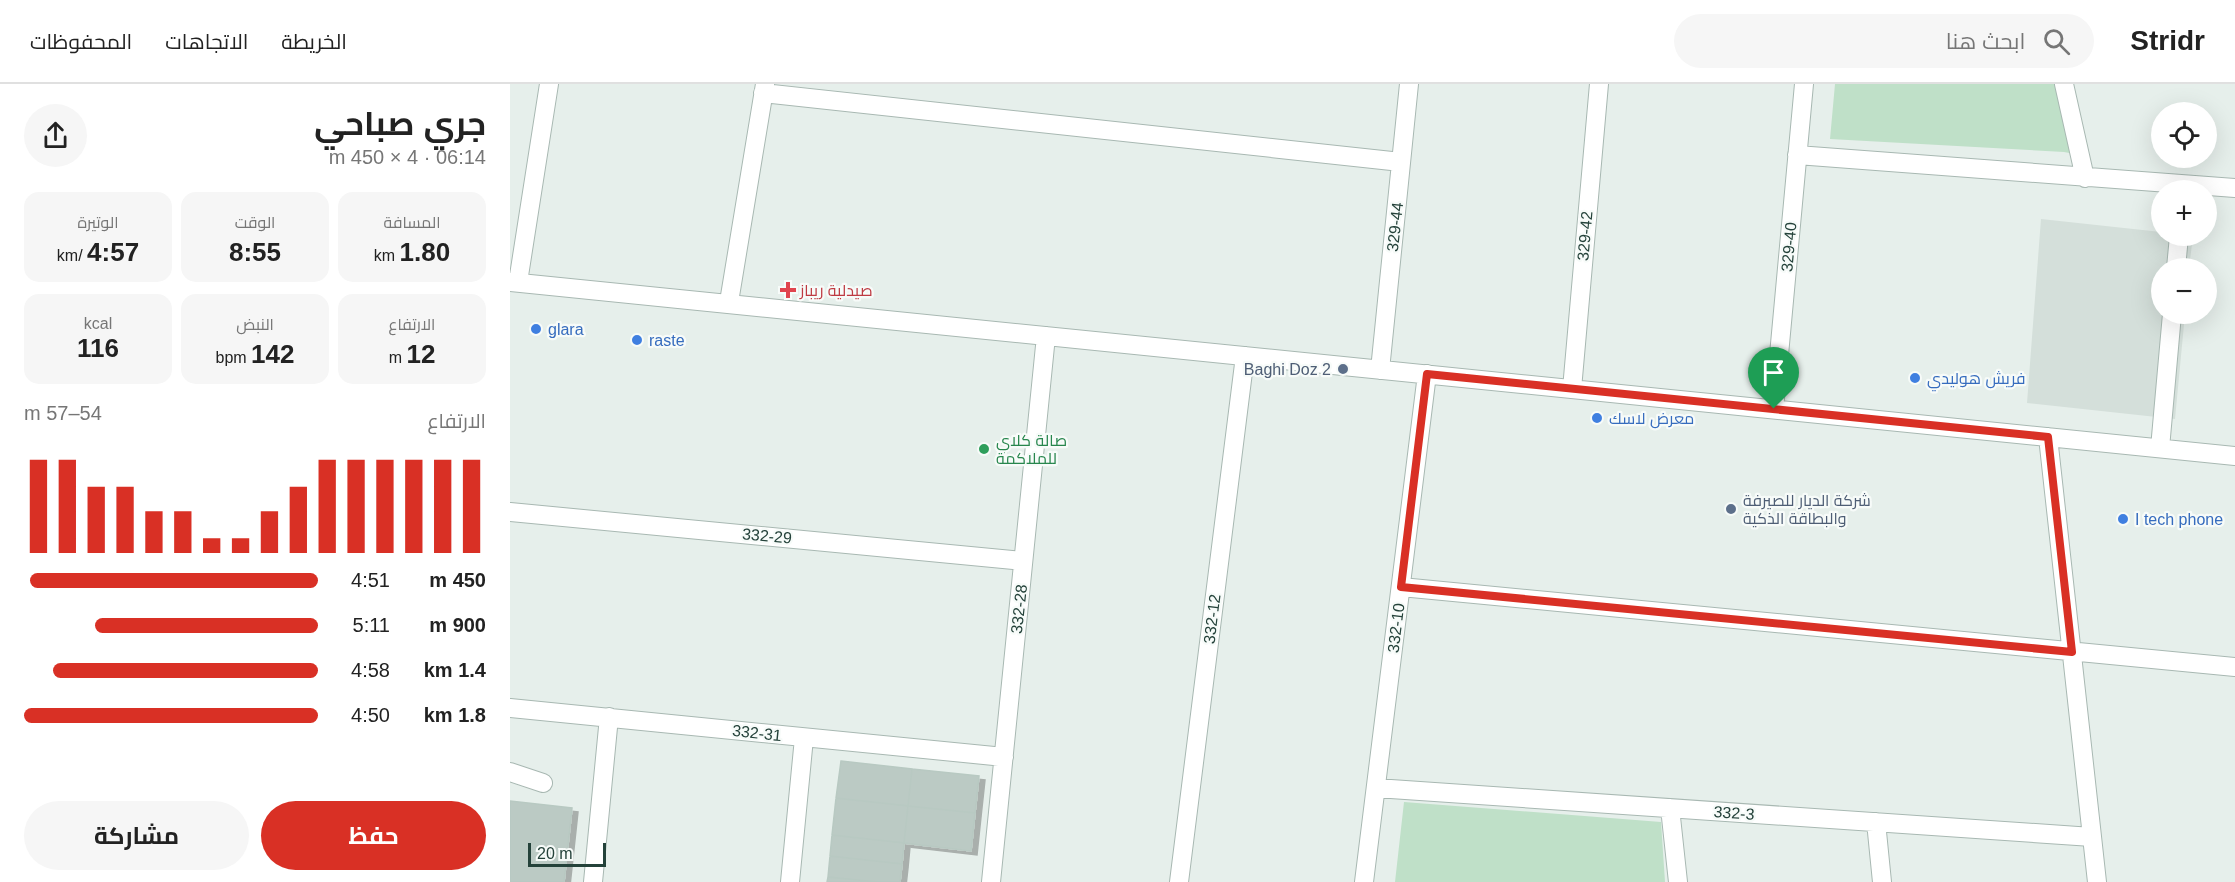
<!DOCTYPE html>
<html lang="ar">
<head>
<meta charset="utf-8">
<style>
  body { margin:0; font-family:Helvetica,Cairo,sans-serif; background:#f6f6f6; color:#222; direction:rtl; height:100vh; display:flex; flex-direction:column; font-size:22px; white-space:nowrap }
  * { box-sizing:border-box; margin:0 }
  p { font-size:20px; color:#767676 }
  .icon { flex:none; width:33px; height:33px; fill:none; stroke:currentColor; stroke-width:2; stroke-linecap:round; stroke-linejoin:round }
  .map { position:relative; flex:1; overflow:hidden; direction:ltr }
  .sheet { display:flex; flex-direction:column; background:#fff; width:510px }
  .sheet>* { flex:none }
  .tools { position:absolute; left:1641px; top:18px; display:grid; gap:12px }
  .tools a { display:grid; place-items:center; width:66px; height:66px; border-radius:50%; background:#fff; box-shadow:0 6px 24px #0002; font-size:30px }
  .scale { position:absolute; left:18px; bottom:15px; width:78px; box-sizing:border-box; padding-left:6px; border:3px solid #24423a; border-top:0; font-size:16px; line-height:21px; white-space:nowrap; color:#24423a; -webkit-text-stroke:4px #f7fbf9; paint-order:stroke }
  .pin { position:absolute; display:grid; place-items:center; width:51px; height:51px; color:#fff; margin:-62px -26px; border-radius:50% 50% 50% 0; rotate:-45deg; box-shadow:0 0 6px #0007 }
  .pin .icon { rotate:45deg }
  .round { display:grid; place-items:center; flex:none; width:63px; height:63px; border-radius:32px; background:#f6f6f6 }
  .summary { display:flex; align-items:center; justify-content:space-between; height:102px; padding:0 24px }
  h1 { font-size:33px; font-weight:700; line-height:45px }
  .figures { display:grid; grid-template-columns:repeat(3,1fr); gap:9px; height:102px; padding:6px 24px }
  .figures div { display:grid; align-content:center; border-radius:15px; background:#f6f6f6; text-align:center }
  .figures b { font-size:26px; font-weight:700 }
  .figures small { font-size:16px; font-weight:400 }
  .figures p { font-size:16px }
  .chart { height:168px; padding:12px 24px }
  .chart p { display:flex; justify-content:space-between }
  .chart svg { width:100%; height:108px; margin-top:6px; stroke:#d93025; stroke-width:6 }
  .cta { display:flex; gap:12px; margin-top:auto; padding:12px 24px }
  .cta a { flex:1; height:69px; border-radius:36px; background:#d93025; color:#fff; font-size:24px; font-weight:700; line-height:69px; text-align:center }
  .cta a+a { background:#f6f6f6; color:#222 }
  ul { padding:0 24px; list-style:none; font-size:20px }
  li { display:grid; grid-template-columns:96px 72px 1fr; align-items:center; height:45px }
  li i { height:15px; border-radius:8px; background:#d93025 }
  header { display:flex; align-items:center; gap:36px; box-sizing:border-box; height:84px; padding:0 30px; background:#fff; border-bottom:2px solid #e0e0e0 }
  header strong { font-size:28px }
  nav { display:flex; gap:33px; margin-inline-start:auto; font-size:21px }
  .search { width:420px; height:54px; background:#f6f6f6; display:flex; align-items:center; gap:15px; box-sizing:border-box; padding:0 21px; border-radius:33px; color:#767676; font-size:22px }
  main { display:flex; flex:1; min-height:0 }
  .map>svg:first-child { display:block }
  .built { fill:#d4dfda }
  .green { fill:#bfe0c8 }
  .building { fill:#bbcac4; stroke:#b8c9c2; stroke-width:1.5; filter:url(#shadow) }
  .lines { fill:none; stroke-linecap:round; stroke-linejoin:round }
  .minor-casing { stroke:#a8b8b2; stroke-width:20 }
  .minor { stroke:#fff; stroke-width:18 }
  .route-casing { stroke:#fff; stroke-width:12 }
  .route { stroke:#d93025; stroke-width:8 }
  .health-dot { fill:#e0444e; stroke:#f7fbf9; stroke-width:2 }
  .shop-dot { fill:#3f7fe0; stroke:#f7fbf9; stroke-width:2 }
  .service-dot { fill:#5c6f8a; stroke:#f7fbf9; stroke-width:2 }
  .leisure-dot { fill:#2e9e5b; stroke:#f7fbf9; stroke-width:2 }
  .labels { text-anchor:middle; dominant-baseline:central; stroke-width:4.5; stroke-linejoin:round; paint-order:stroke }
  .street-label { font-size:16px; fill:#24423a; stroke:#f7fbf9 }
  .health-label { font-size:16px; fill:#be3a42; stroke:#f7fbf9; text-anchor:start }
  .shop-label { font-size:16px; fill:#366cbe; stroke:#f7fbf9; text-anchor:start }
  .service-label { font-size:16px; fill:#4e5e75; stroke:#f7fbf9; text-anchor:end }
  .leisure-label { font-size:16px; fill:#27864d; stroke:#f7fbf9; text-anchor:start }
</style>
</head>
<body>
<header>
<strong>Stridr</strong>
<div class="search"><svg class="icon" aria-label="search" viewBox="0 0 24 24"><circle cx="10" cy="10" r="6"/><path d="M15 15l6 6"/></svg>ابحث هنا</div>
<nav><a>الخريطة</a><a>الاتجاهات</a><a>المحفوظات</a></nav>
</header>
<main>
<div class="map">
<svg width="1725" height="798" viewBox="0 0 1725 798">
  <defs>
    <filter id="shadow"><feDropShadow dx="6" dy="4" stdDeviation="0" flood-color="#0004"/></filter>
  </defs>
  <rect width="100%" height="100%" fill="#e6efeb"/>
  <path class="built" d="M 1531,135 L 1651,148 L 1652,152 L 1683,152 L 1679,184 L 1652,184 L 1652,230 L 1675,230 L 1665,335 L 1517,319 Z"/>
  <path class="green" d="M 1325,0 L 1550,0 L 1570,71 L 1554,68 L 1320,55 Z
    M 894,718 L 1151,738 L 1155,798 L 885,798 Z"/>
  <path class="building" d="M 331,677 L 402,685 L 398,722 L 326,714 Z
    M 402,685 L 469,692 L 465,729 L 398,722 Z
    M 326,714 L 398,722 L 394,759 L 322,751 Z
    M 0,717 L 62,724 L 54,798 L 0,798 Z
    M 398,722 L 465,729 L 461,767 L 394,759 Z
    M 322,751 L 394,759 L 392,780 L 320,772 Z
    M 320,772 L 392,780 L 390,798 L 367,798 L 318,793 Z
    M 318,793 L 367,798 L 317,798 Z"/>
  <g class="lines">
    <defs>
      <path id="minor" d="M 1554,0 L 1575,94
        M 253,9 L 891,78
        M 1287,71 L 1725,104
        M 1666,184 L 1669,152
        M 0,198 L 1725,372
        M 8,198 L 39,0
        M 219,218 L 255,0
        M 870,286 L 899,0
        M 1062,305 L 1089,0
        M 1264,325 L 1294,0
        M 1538,353 L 1587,798
        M 1650,364 L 1662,230
        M 0,428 L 513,477
        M 891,503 L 1725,583
        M 0,624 L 494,673
        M 0,688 L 33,699
        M 866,704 L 1582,753
        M 1160,724 L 1168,798
        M 1366,738 L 1372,798
        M 83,798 L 99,633
        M 280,798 L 294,654
        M 481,798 L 536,252
        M 669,798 L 735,272
        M 854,798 L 917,290"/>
    </defs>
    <use href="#minor" class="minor-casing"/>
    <use href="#minor" class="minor"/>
  </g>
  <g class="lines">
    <defs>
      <path id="route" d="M 917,290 L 1538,353 L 1562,568 L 891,503 Z"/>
    </defs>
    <use href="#route" class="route-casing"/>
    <use href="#route" class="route"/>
  </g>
  <path class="health-dot" d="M275 197h6v6h6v6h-6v6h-6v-6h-6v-6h6z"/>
  <g class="shop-dot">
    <circle cx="26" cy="245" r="6"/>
    <circle cx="127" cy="256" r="6"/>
    <circle cx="1405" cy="294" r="6"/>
    <circle cx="1087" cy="334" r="6"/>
    <circle cx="1613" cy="435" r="6"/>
  </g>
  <g class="service-dot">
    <circle cx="833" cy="285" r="6"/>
    <circle cx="1221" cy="425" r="6"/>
  </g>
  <circle class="leisure-dot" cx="474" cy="365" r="6"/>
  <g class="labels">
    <g class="street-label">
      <text transform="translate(885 143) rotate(-84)">329-44</text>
      <text transform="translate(1075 152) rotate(-85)">329-42</text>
      <text transform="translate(1279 163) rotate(-85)">329-40</text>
      <text transform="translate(257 452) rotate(5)">332-29</text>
      <text transform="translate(509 525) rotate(-84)">332-28</text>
      <text transform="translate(702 535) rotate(-83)">332-12</text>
      <text transform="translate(886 544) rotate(-83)">332-10</text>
      <text transform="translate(247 649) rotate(6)">332-31</text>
      <text transform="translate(1224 729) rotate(4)">332-3</text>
    </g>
    <g class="health-label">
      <text x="290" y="206">صيدلية ريباز</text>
    </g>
    <g class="shop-label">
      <text x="38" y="245">glara</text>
      <text x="139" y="256">raste</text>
      <text x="1417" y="294">فريش هوليدي</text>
      <text x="1099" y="334">معرض لاسك</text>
      <text x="1625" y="435">I tech phone</text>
    </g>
    <g class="service-label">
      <text x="821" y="285">Baghi Doz 2</text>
      <text x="1233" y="416" text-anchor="start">شركة الديار للصيرفة<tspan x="1233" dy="18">والبطاقة الذكية</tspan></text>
    </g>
    <g class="leisure-label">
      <text x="486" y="356">صالة كلاي<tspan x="486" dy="18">للملاكمة</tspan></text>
    </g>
  </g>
</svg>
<div class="tools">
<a><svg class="icon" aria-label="locate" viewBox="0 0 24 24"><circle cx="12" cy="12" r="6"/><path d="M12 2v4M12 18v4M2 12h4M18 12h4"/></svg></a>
<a>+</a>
<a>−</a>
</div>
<div class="scale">20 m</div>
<div class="pin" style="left:1264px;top:325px;background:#1e9e55"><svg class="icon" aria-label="arrive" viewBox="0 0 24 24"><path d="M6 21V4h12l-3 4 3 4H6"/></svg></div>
</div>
<section class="sheet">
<div class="summary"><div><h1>جري صباحي</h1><p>06:14 · 4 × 450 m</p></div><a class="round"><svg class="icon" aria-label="share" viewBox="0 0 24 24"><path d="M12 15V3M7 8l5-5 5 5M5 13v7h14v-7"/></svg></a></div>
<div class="figures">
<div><p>المسافة</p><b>1.80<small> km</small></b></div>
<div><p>الوقت</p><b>8:55</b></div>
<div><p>الوتيرة</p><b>4:57<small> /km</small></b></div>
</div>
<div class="figures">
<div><p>الارتفاع</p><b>12<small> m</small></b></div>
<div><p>النبض</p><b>142<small> bpm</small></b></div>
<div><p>kcal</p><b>116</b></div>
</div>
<div class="chart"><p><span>الارتفاع</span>54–57 m</p>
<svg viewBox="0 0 160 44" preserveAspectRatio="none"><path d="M5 44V6M15 44V6M25 44V17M35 44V17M45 44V27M55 44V27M65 44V38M75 44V38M85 44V27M95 44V17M105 44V6M115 44V6M125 44V6M135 44V6M145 44V6M155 44V6"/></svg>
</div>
<ul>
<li><b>450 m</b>4:51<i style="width:98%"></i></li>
<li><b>900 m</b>5:11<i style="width:76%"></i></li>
<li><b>1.4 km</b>4:58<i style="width:90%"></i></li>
<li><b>1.8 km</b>4:50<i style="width:100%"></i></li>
</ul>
<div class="cta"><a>حفظ</a><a>مشاركة</a></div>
</section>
</main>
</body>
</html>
